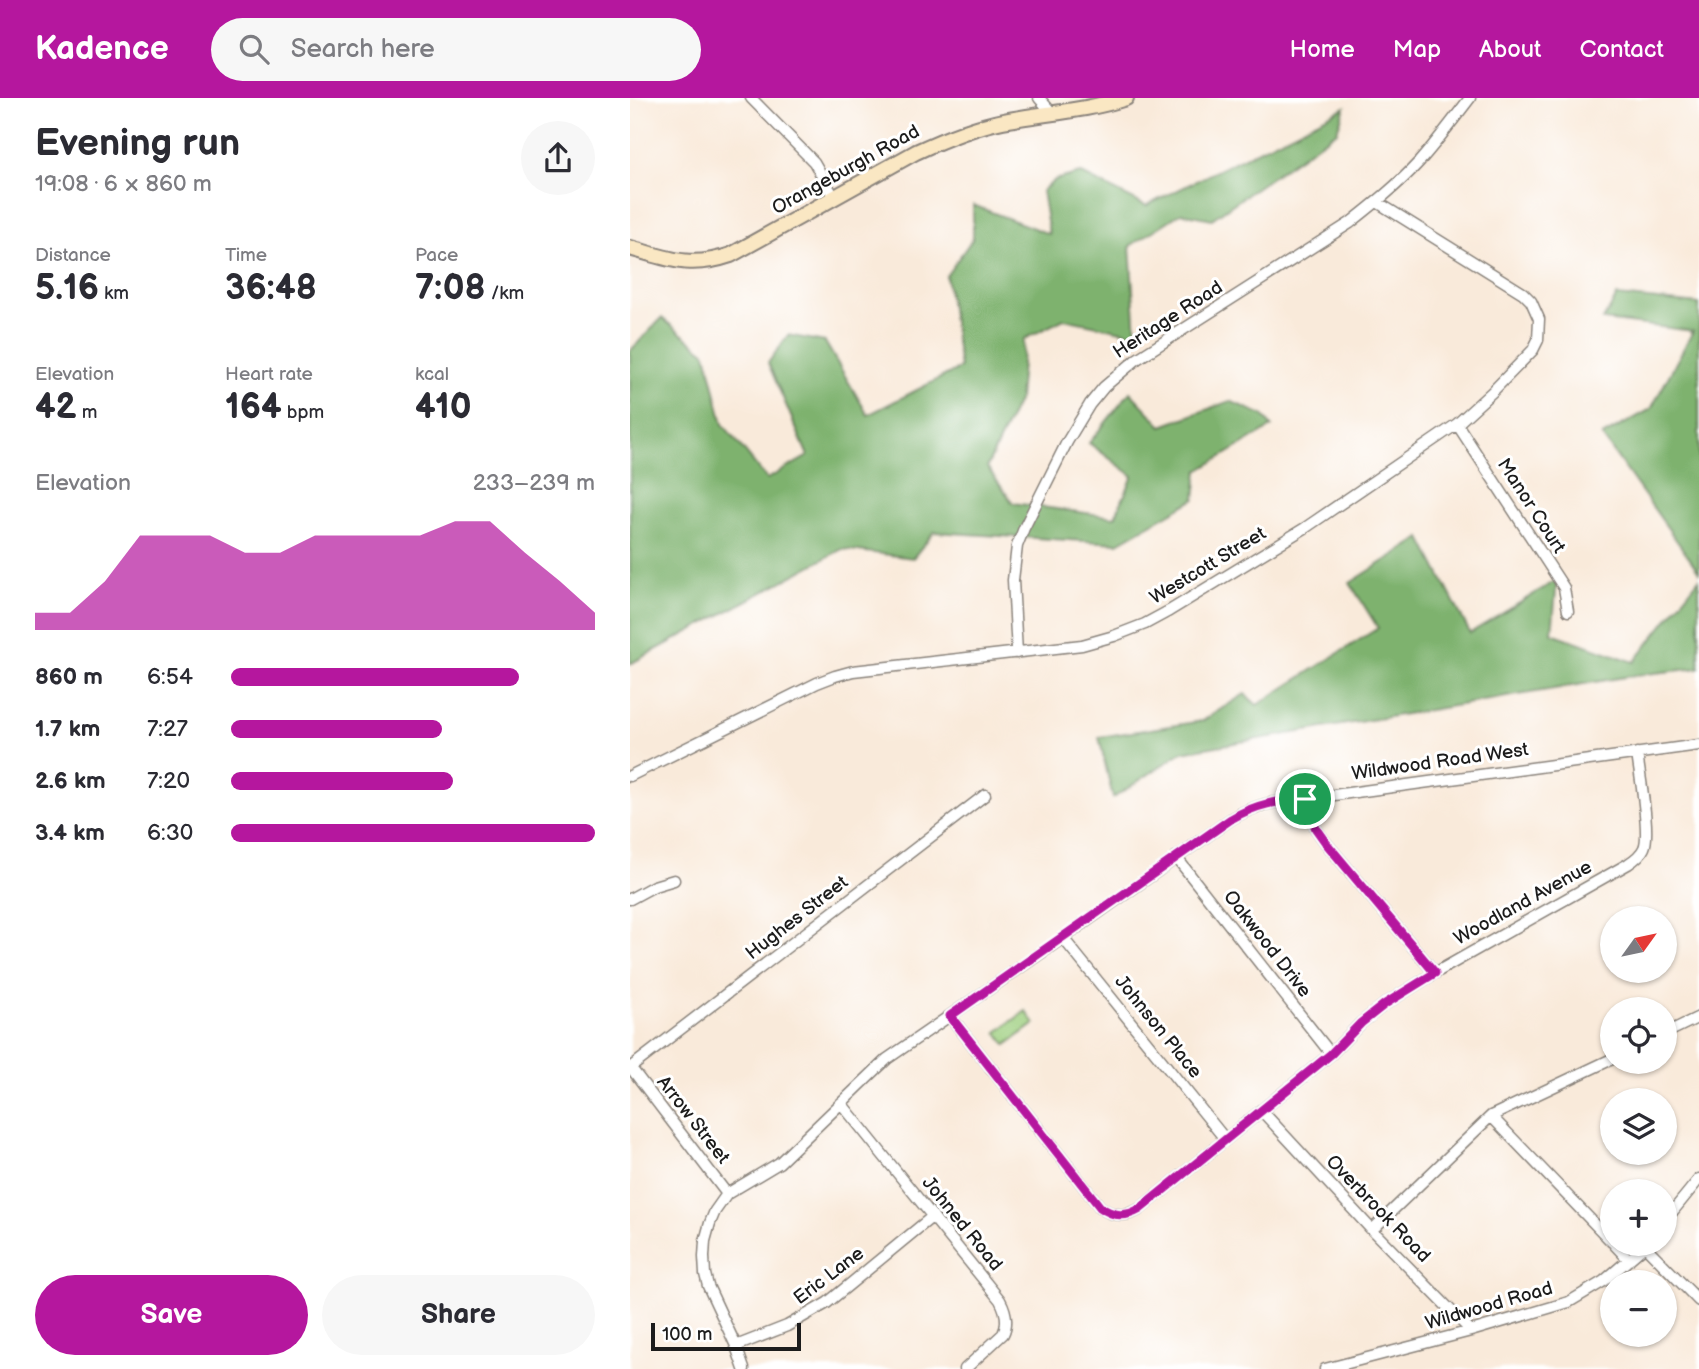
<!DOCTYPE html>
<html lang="en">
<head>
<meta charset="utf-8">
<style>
  body { margin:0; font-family:"Balsamiq Sans",sans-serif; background:#f7f7f7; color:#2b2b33; height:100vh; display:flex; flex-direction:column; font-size:26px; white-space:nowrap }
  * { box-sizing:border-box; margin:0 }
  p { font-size:23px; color:#7c7c81 }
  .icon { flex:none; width:38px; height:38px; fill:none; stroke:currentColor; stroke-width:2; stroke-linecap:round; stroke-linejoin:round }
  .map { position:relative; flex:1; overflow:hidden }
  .panel { display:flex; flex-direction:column; background:#fff; width:630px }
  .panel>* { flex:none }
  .needle { width:46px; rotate:57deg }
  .fabs { position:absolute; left:970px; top:808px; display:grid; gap:14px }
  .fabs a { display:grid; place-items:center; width:77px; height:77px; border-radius:50%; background:#fff; box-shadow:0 2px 5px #0004; font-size:35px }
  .scale { position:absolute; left:21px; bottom:18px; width:150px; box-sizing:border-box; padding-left:7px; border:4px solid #1c1c1c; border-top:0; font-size:19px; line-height:24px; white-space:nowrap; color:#1c1c1c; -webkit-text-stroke:5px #fff; paint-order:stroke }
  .pin { position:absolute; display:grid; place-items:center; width:60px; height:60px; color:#fff; margin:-30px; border:4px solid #fff; border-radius:50%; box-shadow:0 2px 7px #0007 }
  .round { display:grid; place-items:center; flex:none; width:74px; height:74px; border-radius:37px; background:#f7f7f7 }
  .overview { display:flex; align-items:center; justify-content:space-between; height:119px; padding:0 35px }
  h1 { font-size:38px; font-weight:700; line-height:52px }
  .figures { display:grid; grid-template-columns:repeat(3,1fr); gap:10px; height:119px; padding:7px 35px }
  .figures div { display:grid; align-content:center }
  .figures b { font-size:35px; font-weight:700 }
  .figures small { font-size:19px; font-weight:400 }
  .figures p { font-size:19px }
  .chart { height:196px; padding:14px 35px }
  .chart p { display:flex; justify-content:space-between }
  .chart svg { width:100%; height:126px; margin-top:7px; fill:#b5179e; opacity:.7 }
  .primary-button { display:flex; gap:14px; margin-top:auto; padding:14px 35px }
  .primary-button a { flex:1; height:80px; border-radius:42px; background:#b5179e; color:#fff; font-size:28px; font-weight:700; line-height:80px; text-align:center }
  .primary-button a+a { background:#f7f7f7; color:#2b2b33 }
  ul { padding:0 35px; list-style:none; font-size:23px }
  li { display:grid; grid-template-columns:112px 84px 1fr; align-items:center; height:52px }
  li i { height:18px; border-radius:9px; background:#b5179e }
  header { display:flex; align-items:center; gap:42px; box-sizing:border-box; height:98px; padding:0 35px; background:#b5179e; color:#fff }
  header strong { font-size:33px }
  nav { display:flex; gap:38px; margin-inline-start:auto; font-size:24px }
  .search { width:490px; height:63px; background:#f7f7f7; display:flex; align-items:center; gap:18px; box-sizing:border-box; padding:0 24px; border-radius:38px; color:#7c7c81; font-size:26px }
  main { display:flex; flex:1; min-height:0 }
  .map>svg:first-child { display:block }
  .green { fill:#9ecf7f; stroke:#5d764e; stroke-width:2 }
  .forest { fill:#7eb26e; stroke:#4d6745; stroke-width:2 }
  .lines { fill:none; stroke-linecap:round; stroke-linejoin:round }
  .street-casing { stroke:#8a837b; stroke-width:13 }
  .secondary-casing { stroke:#8a837b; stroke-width:18 }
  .street { stroke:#fff; stroke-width:10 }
  .secondary { stroke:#fae7c3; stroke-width:14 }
  .route-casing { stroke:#fff; stroke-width:14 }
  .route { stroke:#b5179e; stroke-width:9 }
  .labels { text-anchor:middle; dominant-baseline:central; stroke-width:6; stroke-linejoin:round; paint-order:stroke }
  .street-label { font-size:19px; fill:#1c1c1c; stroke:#fff }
</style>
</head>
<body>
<header>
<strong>Kadence</strong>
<div class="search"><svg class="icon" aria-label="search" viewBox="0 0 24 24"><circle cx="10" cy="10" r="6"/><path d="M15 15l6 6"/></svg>Search here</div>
<nav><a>Home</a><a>Map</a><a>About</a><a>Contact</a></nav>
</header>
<main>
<section class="panel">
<div class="overview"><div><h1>Evening run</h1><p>19:08 · 6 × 860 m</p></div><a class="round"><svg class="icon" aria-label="share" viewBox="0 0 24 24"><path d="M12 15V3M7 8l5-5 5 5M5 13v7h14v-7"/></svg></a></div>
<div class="figures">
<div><p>Distance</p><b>5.16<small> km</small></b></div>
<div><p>Time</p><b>36:48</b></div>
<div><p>Pace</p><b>7:08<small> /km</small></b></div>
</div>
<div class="figures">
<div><p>Elevation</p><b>42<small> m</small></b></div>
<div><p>Heart rate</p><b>164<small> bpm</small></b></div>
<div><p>kcal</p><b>410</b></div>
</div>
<div class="chart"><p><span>Elevation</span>233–239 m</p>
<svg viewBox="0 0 160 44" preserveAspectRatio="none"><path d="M0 44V38L10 38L20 27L30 11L40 11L50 11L60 17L70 17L80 11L90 11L100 11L110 11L120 6L130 6L140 17L150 27L160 38V44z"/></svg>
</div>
<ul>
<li><b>860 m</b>6:54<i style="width:79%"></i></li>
<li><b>1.7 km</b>7:27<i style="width:58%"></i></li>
<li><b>2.6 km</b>7:20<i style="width:61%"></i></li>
<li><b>3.4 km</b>6:30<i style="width:100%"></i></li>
</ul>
<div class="primary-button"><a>Save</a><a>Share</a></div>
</section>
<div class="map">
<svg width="1069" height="1271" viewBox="0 0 1069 1271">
  <rect width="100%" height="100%" fill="#fff"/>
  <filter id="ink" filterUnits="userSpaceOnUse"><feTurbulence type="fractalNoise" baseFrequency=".0143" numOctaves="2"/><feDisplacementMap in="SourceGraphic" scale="14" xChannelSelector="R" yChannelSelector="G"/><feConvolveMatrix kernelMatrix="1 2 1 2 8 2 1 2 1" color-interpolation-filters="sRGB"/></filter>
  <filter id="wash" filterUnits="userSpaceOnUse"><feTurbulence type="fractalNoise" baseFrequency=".00686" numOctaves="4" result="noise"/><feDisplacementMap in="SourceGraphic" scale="28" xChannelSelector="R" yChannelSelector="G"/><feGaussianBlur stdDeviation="1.57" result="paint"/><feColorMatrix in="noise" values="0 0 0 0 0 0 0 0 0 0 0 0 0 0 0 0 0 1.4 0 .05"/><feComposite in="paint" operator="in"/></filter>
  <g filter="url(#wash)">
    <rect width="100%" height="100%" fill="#f9eada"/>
    <path class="green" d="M 396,913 L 405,926 L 376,947 L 367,934 Z"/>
    <path class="forest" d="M 715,9 L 707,33 L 582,121 L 551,115 L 500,148 L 506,236 L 434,221 L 394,241 L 389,301 L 357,369 L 383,405 L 485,419 L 503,378 L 459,345 L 500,294 L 532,328 L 600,303 L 633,317 L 642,329 L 568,373 L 565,401 L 488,445 L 304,434 L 283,460 L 212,451 L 0,566 L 0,253 L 32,220 L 76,255 L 93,326 L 137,381 L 178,358 L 138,265 L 158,237 L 195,244 L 238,317 L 330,270 L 316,178 L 343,140 L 343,107 L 419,136 L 412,93 L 425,82 L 450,75 L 516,108 Z
      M 987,198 L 1069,206 L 1069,474 L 972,338 L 1021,311 L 1063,233 L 973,222 Z
      M 791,440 L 840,535 L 927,482 L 922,535 L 1004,564 L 1069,481 L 1069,570 L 1007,577 L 552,654 L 483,700 L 469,639 L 572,623 L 615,596 L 627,607 L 748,530 L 720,485 Z"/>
  </g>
  <g filter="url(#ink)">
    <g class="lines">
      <defs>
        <path id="street" d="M 121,0 L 184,64 L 204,99
          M 409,0 L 423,16
          M 827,326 L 934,490 L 938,513
          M 387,555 L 383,482 L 387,448 L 394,430 L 437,344 L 460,306 L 474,289 L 507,261 L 720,125 C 744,106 768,87 789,64 C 807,44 823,22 840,0
          M 0,678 L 187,585 L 205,578 L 223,573 L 452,547 L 484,538 L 515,526 L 539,513 L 675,430 L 827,326 L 862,294 L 903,252 L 908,242 L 909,221 L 901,203 L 893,195 L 747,104
          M 675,701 L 686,731 L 696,745 L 805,875
          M 546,759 L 701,956
          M 0,801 L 24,788 L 44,782
          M 433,840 L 595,1041
          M 320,918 L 470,1109 C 483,1119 496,1119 510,1111 L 701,956 L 731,925 L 755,906 L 805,875 L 998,766 C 1004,762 1011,757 1014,750 C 1021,735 1009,674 1007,655
          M 1034,936 L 1069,919
          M 0,970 L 355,697
          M 1,970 L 97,1096
          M 211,1005 L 370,1202 C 376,1213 379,1224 373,1236 L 335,1271
          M 631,1012 L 742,1132 L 841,1233
          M 861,1018 L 982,1144
          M 1034,1124 L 1069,1081
          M 742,1132 L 861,1018 L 982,961
          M 984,1146 L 999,1162
          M 1015,1148 L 1069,1203
          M 106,1248 L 157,1228 L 197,1205 L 303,1118
          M 114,1271 L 106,1248 L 78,1188 L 75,1176 L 74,1159 L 75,1143 L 80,1125 L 85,1113 L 97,1096 L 149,1065 L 257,961 L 433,840 L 601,721 C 626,706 646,703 675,701 L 1069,647
          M 695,1271 L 841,1233 L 939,1204 L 974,1183 L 1017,1146"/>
        <path id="secondary" d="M 0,150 C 39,161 60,171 101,157 L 286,54 C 314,41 343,29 373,23 C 415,15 456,13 496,0"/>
      </defs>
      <use href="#street" class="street-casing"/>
      <use href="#secondary" class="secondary-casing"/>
      <use href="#street" class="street"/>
      <use href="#secondary" class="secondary"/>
    </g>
  </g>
  <g class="lines" filter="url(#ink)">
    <defs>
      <path id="route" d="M 675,701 L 686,731 L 696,745 L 805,875 L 755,906 L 731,925 L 701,956 L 510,1111 C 496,1119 484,1119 470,1109 L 320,918 L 601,721 C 626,706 646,703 675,701 Z"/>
    </defs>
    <use href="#route" class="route-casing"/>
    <use href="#route" class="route"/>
  </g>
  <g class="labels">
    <g class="street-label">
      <text transform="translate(216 72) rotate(-29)">Orangeburgh Road</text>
      <text transform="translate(538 222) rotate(-33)">Heritage Road</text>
      <text transform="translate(901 408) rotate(57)">Manor Court</text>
      <text transform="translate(578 468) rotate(-31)">Westcott Street</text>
      <text transform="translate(810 664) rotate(-8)">Wildwood Road West</text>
      <text transform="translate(893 805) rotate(-29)">Woodland Avenue</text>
      <text transform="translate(167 820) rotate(-38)">Hughes Street</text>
      <text transform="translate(637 846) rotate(52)">Oakwood Drive</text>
      <text transform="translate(528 929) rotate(51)">Johnson Place</text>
      <text transform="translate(63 1022) rotate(52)">Arrow Street</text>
      <text transform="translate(748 1111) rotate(46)">Overbrook Road</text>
      <text transform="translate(332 1126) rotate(51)">Johned Road</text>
      <text transform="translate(199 1178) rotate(-37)">Eric Lane</text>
      <text transform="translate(859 1208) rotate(-16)">Wildwood Road</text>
    </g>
  </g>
</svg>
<div class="fabs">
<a><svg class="needle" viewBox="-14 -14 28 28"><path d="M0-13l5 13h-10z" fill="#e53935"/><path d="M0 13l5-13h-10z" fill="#7c7c81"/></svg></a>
<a><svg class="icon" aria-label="locate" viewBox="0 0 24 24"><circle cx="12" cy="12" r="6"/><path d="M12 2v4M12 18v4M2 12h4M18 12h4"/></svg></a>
<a><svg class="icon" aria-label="layers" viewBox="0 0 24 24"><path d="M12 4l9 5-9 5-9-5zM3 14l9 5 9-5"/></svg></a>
<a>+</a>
<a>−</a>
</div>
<div class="scale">100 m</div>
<div class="pin" style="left:675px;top:701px;background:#1e9e55"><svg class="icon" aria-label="arrive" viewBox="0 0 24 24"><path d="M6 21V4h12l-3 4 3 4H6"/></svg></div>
</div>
</main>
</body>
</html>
